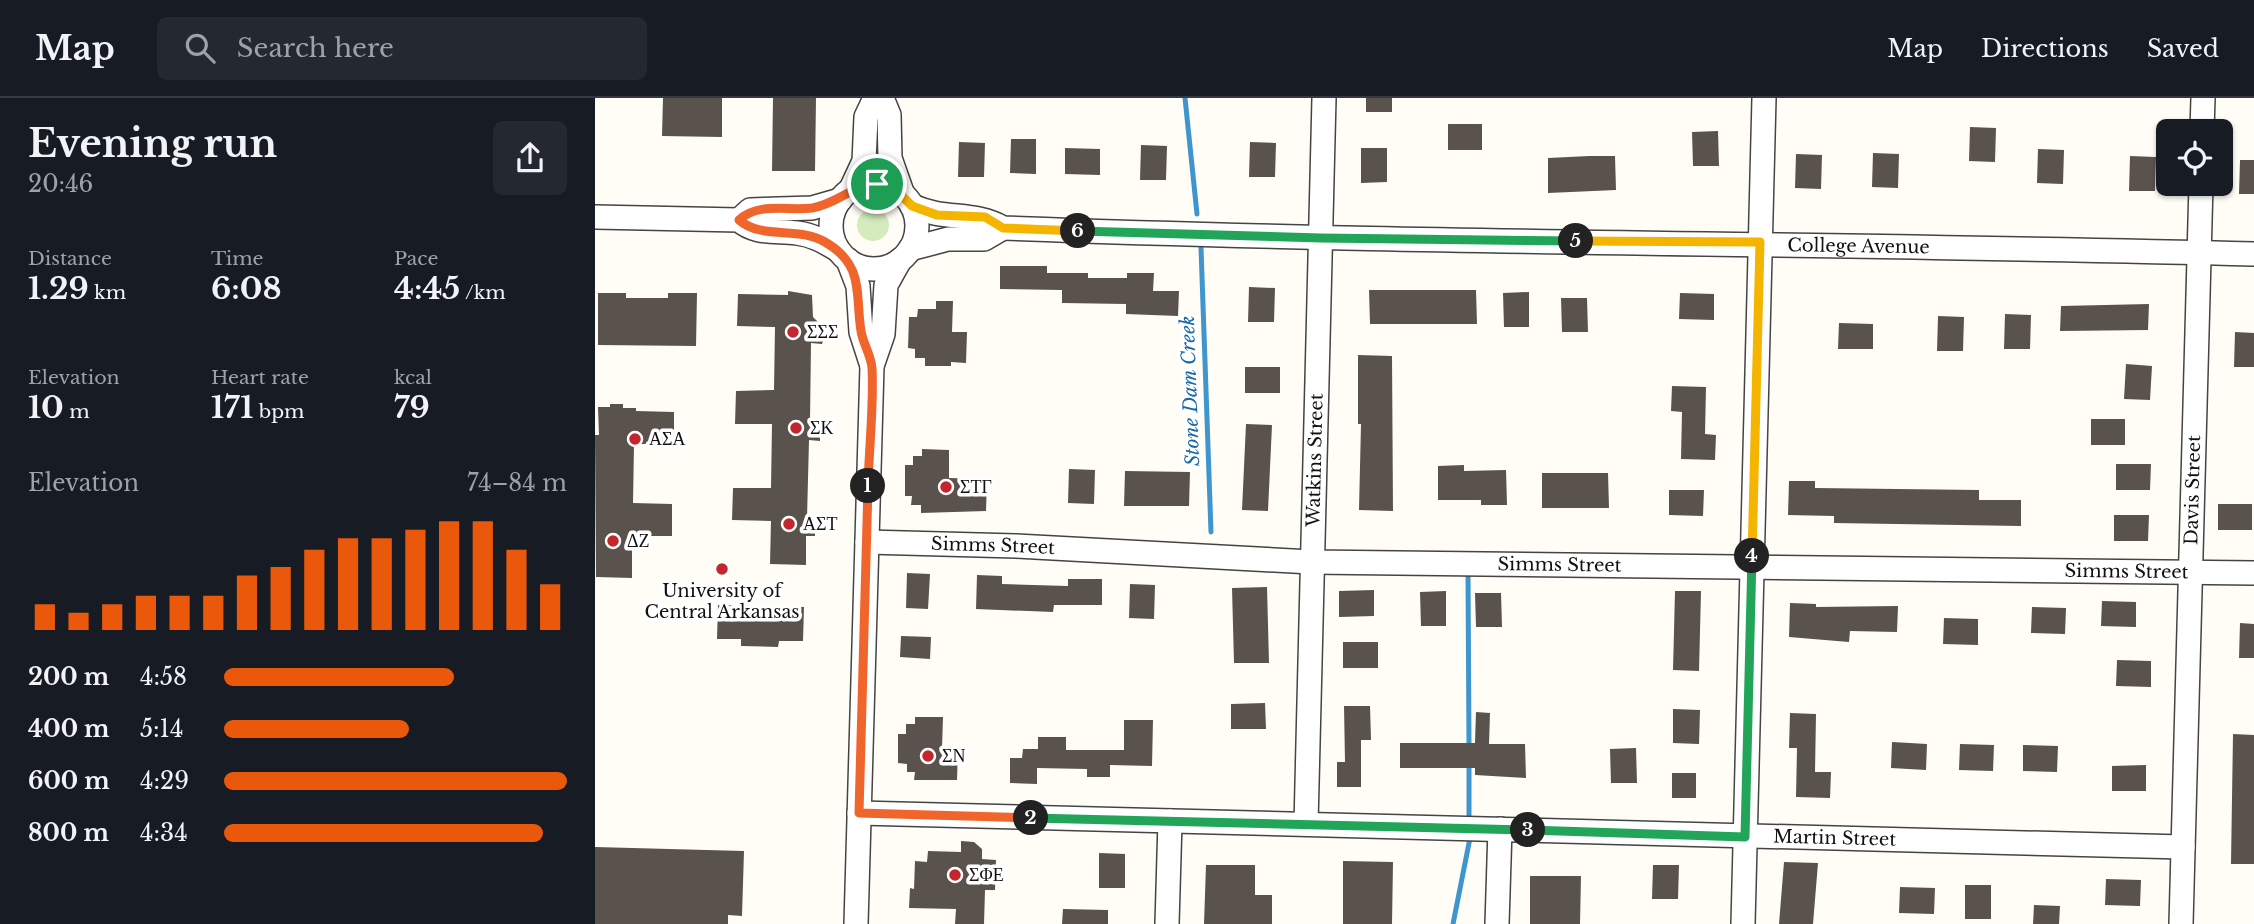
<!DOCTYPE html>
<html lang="en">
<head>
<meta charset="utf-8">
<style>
  body { margin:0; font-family:"Libre Baskerville",serif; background:#242831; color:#f1f3f6; height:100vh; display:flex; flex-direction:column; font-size:26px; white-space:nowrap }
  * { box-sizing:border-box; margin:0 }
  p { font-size:23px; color:#9ea1a6 }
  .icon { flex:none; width:38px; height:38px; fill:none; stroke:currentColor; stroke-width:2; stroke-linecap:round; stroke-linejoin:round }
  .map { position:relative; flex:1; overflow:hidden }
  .drawer { display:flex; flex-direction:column; background:#171b24; width:595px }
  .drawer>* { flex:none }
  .fabs { position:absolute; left:1561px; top:21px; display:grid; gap:14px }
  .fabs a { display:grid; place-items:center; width:77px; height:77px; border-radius:10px; background:#171b24; box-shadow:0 2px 5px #0004; font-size:35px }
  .pin { position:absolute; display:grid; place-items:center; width:60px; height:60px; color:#fff; margin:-30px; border:4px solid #fff; border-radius:50%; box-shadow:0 2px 7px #0007 }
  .km { position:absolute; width:35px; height:35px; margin:-18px; border-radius:50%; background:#222; color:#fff; font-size:19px; line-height:35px; text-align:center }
  .round { display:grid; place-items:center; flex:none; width:74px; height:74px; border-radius:10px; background:#242831 }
  .summary { display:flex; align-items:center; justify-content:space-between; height:119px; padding:0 28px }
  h1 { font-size:38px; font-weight:700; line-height:52px }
  .metrics { display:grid; grid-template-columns:repeat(3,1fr); gap:10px; height:119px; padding:7px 28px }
  .metrics div { display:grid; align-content:center }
  .metrics b { font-size:30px; font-weight:700 }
  .metrics small { font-size:19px; font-weight:400 }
  .metrics p { font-size:19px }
  .chart { height:196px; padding:14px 28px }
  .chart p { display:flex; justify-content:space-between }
  .chart svg { width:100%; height:126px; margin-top:7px; stroke:#ea580c; stroke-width:6 }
  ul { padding:0 28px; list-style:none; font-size:23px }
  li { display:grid; grid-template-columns:112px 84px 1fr; align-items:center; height:52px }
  li i { height:18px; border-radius:9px; background:#ea580c }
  header { display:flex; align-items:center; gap:42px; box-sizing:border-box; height:98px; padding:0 35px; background:#171b24; border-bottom:2px solid #363941 }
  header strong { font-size:33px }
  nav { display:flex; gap:38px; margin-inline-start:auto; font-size:24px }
  .search { width:490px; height:63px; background:#242831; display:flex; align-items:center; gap:18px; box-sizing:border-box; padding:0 24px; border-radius:10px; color:#9ea1a6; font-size:26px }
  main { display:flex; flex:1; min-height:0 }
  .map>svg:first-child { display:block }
  .green { fill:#d5ebbd }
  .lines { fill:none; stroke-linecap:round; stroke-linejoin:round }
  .stream { stroke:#3f96cf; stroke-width:5 }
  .building { fill:#5a524d }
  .minor-casing { stroke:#444; stroke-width:26 }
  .minor { stroke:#fff; stroke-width:23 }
  .split-1-casing { stroke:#fff; stroke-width:14 }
  .split-2-casing { stroke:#fff; stroke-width:14 }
  .split-3-casing { stroke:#fff; stroke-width:14 }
  .split-4-casing { stroke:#fff; stroke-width:14 }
  .split-5-casing { stroke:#fff; stroke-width:14 }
  .split-6-casing { stroke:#fff; stroke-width:14 }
  .split-7-casing { stroke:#fff; stroke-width:14 }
  .split-1 { stroke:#f0652b; stroke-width:9 }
  .split-2 { stroke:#f0652b; stroke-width:9 }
  .split-3 { stroke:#22a559; stroke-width:9 }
  .split-4 { stroke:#22a559; stroke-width:9 }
  .split-5 { stroke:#f5b400; stroke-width:9 }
  .split-6 { stroke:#22a559; stroke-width:9 }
  .split-7 { stroke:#f5b400; stroke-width:9 }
  .poi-dot { fill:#c4262e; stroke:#fff; stroke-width:2.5 }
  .labels { text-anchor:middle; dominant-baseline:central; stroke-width:7; stroke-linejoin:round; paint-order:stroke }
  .street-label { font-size:18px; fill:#111; stroke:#fff }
  .poi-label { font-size:18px; fill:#111; stroke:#fff; text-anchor:start }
  .water-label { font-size:19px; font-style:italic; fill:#1768a6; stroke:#fff }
</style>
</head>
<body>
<header>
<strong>Map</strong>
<div class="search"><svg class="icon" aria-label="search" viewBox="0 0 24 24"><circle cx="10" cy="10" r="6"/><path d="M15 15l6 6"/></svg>Search here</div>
<nav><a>Map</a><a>Directions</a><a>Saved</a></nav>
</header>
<main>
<section class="drawer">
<div class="summary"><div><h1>Evening run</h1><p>20:46</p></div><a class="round"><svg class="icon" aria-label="share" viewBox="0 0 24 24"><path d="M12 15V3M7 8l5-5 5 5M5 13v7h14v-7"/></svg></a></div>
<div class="metrics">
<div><p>Distance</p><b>1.29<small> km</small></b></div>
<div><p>Time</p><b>6:08</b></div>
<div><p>Pace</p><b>4:45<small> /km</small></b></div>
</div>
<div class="metrics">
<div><p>Elevation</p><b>10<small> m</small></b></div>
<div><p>Heart rate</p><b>171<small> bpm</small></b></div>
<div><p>kcal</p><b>79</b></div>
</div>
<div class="chart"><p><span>Elevation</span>74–84 m</p>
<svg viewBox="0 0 160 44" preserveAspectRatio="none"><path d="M5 44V35M15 44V38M25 44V35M35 44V32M45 44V32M55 44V32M65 44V25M75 44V22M85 44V16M95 44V12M105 44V12M115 44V9M125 44V6M135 44V6M145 44V16M155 44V28"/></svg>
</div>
<ul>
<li><b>200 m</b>4:58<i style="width:67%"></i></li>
<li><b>400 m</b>5:14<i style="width:54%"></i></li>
<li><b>600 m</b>4:29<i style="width:100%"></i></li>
<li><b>800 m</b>4:34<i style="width:93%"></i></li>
</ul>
</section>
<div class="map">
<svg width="1659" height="826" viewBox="0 0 1659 826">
  <rect width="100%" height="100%" fill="#fffdf5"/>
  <path class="green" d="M262 127a16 16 0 1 1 32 0a16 16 0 1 1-32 0Z"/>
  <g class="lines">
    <path class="stream" d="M 590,0 L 602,116
      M 606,150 L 616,434
      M 873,474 L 874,649
      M 874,663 L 874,717
      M 858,826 L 875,740"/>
  </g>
  <path class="building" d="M 68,0 L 127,0 L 127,39 L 67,38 Z
    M 178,0 L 221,0 L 220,73 L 177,73 Z
    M 771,0 L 797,0 L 797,14 L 771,14 Z
    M 853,26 L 887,26 L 887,52 L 853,52 Z
    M 1375,29 L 1401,30 L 1400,64 L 1374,63 Z
    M 1123,33 L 1124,68 L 1098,68 L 1097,34 Z
    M 416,41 L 441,41 L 441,76 L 415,75 Z
    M 364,44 L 390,45 L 389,79 L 363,79 Z
    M 655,44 L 681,45 L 680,79 L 654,79 Z
    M 546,47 L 572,48 L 571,82 L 545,82 Z
    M 470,50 L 505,51 L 505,77 L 470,76 Z
    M 766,50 L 792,50 L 792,84 L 766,85 Z
    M 1443,51 L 1469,52 L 1468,86 L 1442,85 Z
    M 1278,55 L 1304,56 L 1303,90 L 1277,89 Z
    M 1201,56 L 1227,57 L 1226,91 L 1200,90 Z
    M 994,58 L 1020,58 L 1021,92 L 953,95 L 953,60 Z
    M 1535,58 L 1561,59 L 1560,93 L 1534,93 Z
    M 1645,62 L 1659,62 L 1659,96 L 1644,96 Z
    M 405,168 L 452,168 L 452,175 L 493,175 L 493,180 L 532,180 L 532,175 L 559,175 L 558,193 L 584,193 L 583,218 L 531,216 L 531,206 L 467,205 L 467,192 L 405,191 Z
    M 654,189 L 680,190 L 679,224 L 653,224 Z
    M 774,192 L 881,192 L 882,226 L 775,226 Z
    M 193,193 L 217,197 L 218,219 L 232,233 L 227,246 L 216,245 L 215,322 L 225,322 L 225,343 L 214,342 L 212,420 L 220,420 L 220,438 L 211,438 L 211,467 L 175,466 L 176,423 L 137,422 L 138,390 L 176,390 L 177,326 L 140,326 L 141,293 L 179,292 L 180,229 L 142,228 L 143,196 L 193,197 Z
    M 934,194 L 934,229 L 909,229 L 908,195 Z
    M 3,195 L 31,195 L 31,200 L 73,200 L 73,195 L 102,195 L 101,248 L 3,247 Z
    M 1085,195 L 1119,196 L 1119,222 L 1084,221 Z
    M 966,200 L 992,200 L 993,234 L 967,234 Z
    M 341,203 L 358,203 L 357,234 L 372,234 L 371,265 L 356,264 L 356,268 L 330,268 L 330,260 L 320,260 L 320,251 L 313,250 L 314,219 L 322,219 L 323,211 L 341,211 Z
    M 1554,206 L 1553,232 L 1465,233 L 1466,208 Z
    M 1410,216 L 1436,217 L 1435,251 L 1409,251 Z
    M 1343,218 L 1369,219 L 1368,253 L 1342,253 Z
    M 1244,225 L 1278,226 L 1278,251 L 1243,251 Z
    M 1640,234 L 1659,235 L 1659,269 L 1639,269 Z
    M 763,257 L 797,258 L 798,413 L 764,412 L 766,326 L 763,326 Z
    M 1531,266 L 1557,268 L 1555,302 L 1529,301 Z
    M 650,269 L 685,269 L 685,295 L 650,295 Z
    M 1077,288 L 1111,289 L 1110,336 L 1121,337 L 1120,362 L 1086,361 L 1087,314 L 1076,313 Z
    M 15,306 L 28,306 L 28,310 L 41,310 L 41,313 L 79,314 L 79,346 L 39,346 L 38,405 L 77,406 L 77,438 L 37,438 L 37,480 L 1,479 L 0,337 L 4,337 L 3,309 L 15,309 Z
    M 1496,321 L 1530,321 L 1530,347 L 1496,347 Z
    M 651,326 L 677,327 L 673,413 L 647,412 Z
    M 327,351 L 354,352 L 354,380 L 392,381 L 391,413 L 326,415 L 326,407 L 316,407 L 317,398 L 310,398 L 310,367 L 318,367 L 318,358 L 327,358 Z
    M 1521,366 L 1556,366 L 1555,392 L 1521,392 Z
    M 869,367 L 869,373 L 911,372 L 912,407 L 886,407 L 886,402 L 843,402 L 843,368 Z
    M 474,371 L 500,372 L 499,406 L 473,405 Z
    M 530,373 L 595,374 L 594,408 L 529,408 Z
    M 947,375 L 1013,375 L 1014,410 L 947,410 Z
    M 1194,383 L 1220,383 L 1220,390 L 1384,392 L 1384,402 L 1426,402 L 1426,428 L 1239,425 L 1239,418 L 1193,417 Z
    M 1074,392 L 1109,392 L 1108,418 L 1074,417 Z
    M 1623,406 L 1657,406 L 1657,432 L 1623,432 Z
    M 1519,417 L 1554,417 L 1553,443 L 1519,443 Z
    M 312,475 L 335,476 L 333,511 L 311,510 Z
    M 382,477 L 407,478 L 407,486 L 473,488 L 473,481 L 507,481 L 507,507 L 459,507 L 458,514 L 381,511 Z
    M 535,486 L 560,487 L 559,521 L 534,520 Z
    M 672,489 L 674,565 L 639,565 L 637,490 Z
    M 779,492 L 779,518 L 744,519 L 744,493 Z
    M 851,493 L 851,528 L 826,528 L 825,494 Z
    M 1080,493 L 1106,493 L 1104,573 L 1078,572 Z
    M 880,495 L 906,495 L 907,529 L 881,529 Z
    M 1507,503 L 1541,504 L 1541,529 L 1506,528 Z
    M 1195,505 L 1221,506 L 1221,509 L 1303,508 L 1302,534 L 1255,533 L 1254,544 L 1194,539 Z
    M 123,507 L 209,509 L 208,543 L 184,543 L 183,549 L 146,548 L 146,541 L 122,541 Z
    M 1437,509 L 1471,510 L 1470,536 L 1436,535 Z
    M 1349,520 L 1383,521 L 1383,547 L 1348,546 Z
    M 1645,525 L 1659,526 L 1659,560 L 1644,560 Z
    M 306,538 L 336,539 L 335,561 L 305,559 Z
    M 748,544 L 783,544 L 783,570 L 748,570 Z
    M 1522,562 L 1556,563 L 1556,589 L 1521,588 Z
    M 670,605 L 671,631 L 636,631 L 636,606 Z
    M 749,608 L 775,608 L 776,642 L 766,642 L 766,689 L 742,689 L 742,664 L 750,664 Z
    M 1078,611 L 1105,612 L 1104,646 L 1078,645 Z
    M 881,614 L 895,615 L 894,646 L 930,646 L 931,680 L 880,677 L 880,670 L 805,670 L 805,645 L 880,645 Z
    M 1195,615 L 1221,616 L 1220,674 L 1236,674 L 1235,700 L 1201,699 L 1202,650 L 1194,650 Z
    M 320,619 L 348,619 L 347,650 L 363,650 L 362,682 L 319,682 L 320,674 L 312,674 L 312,666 L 303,665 L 303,636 L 311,636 L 311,626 L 320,626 Z
    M 529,622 L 558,622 L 557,668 L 515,667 L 515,679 L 492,679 L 492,671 L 442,670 L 442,686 L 415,685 L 415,660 L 427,660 L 428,651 L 443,651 L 443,639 L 471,639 L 471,652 L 529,652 Z
    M 1638,636 L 1659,637 L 1659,766 L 1636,766 Z
    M 1297,644 L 1332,646 L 1331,672 L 1296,670 Z
    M 1365,646 L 1399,647 L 1398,673 L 1364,672 Z
    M 1428,647 L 1463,648 L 1462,674 L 1428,673 Z
    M 1041,650 L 1042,685 L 1016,685 L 1015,651 Z
    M 1551,667 L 1551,693 L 1517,693 L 1517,668 Z
    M 1077,675 L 1101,675 L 1101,700 L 1077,700 Z
    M 366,743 L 379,744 L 387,751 L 387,761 L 401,762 L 400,792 L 390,792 L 389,826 L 360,826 L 361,811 L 314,810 L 315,790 L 319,791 L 320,763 L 332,764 L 333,753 L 366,754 Z
    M 0,749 L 149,753 L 147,818 L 133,817 L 133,826 L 0,826 Z
    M 504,755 L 530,756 L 530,790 L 504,790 Z
    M 748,763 L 798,764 L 797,826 L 748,826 Z
    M 1189,764 L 1223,765 L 1218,826 L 1184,826 Z
    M 611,767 L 660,767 L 660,797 L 677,797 L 677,826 L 609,826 Z
    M 1058,767 L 1084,767 L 1083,801 L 1057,801 Z
    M 935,778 L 986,778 L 985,826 L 935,826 Z
    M 1511,781 L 1546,782 L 1545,808 L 1510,807 Z
    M 1370,787 L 1396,787 L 1396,821 L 1370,821 Z
    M 1305,789 L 1340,790 L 1339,816 L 1304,815 Z
    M 1439,807 L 1465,808 L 1464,826 L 1438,826 Z
    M 468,811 L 513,812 L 513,826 L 467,826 Z"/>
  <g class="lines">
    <defs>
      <g id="minor">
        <path d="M 287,0 L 294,17 L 295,60 L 308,97"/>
        <path d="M 1607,33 L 1608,0"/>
        <circle cx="279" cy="128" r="43"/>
        <path d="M 255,93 L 269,63 L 271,19 L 280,0"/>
        <path id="s1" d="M 317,108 C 351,123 378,113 408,130 C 825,146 1242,145 1659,156"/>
        <path d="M 0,119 L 144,122 C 161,137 181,132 202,135 C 218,137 230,144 243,152"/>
        <path d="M 144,122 L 155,112 L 217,110 L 245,102"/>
        <path d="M 315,151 L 353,141 L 389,141 L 408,130"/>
        <path d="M 253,162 L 263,188 L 266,234 L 277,268"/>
        <path id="s2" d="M 272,444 L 421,448 L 716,464 L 1659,475"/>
        <path id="s3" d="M 264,715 L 1588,749"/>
        <path id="s4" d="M 711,726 L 729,0"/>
        <path d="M 261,826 L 277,268 L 288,236 L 291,187 L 305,162"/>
        <path d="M 572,826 L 575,723"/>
        <path d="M 902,826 L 905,731"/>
        <path d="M 1148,826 L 1169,0"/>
        <path id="s5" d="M 1586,826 L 1606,86"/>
      </g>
    </defs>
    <use href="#minor" class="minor-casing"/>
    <use href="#minor" class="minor"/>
  </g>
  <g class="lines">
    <defs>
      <path id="split-1" d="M 273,388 C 274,349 279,308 277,270 C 276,257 268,246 266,233 C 260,196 270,167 230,144 C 203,128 167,142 144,122 C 163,104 192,113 217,110 C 242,106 257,87 282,86"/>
      <path id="split-2" d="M 273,388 L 264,715 L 436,720"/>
      <path id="split-3" d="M 436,720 L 933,732"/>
      <path id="split-4" d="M 933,732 L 1150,739 L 1157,458"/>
      <path id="split-5" d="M 981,143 L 1165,144 L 1157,458"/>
      <path id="split-6" d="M 483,133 L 726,140 L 981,143"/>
      <path id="split-7" d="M 282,86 L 300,91 L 317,108 L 342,117 L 390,119 L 408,130 L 483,133"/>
    </defs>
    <use href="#split-1" class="split-1-casing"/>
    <use href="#split-2" class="split-2-casing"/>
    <use href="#split-3" class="split-3-casing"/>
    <use href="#split-4" class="split-4-casing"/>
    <use href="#split-5" class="split-5-casing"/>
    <use href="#split-6" class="split-6-casing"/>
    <use href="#split-7" class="split-7-casing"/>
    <use href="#split-1" class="split-1"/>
    <use href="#split-2" class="split-2"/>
    <use href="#split-3" class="split-3"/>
    <use href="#split-4" class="split-4"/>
    <use href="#split-5" class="split-5"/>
    <use href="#split-6" class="split-6"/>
    <use href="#split-7" class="split-7"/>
  </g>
  <g class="poi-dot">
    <circle cx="198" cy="234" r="7"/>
    <circle cx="201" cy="330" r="7"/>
    <circle cx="40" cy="341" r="7"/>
    <circle cx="351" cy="389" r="7"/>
    <circle cx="194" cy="426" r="7"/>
    <circle cx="18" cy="443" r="7"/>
    <circle cx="127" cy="471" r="7"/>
    <circle cx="333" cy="658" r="7"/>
    <circle cx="360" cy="777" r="7"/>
  </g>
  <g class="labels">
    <g class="street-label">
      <text stroke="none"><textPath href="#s1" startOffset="950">College Avenue</textPath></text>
      <text stroke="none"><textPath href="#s4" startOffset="364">Watkins Street</textPath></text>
      <text stroke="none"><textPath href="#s5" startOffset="434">Davis Street</textPath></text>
      <text stroke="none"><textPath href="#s2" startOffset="126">Simms Street</textPath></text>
      <text stroke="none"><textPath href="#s2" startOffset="693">Simms Street</textPath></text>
      <text stroke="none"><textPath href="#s2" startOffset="1260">Simms Street</textPath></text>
      <text stroke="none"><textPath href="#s3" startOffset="976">Martin Street</textPath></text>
    </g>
    <g class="poi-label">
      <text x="212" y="234">ΣΣΣ</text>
      <text x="215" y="330">ΣΚ</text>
      <text x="54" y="341">ΑΣΑ</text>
      <text x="365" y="389">ΣΤΓ</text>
      <text x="208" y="426">ΑΣΤ</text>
      <text x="32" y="443">ΔΖ</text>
      <text x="127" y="493" text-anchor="middle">University of<tspan x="127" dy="21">Central Arkansas</tspan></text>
      <text x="347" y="658">ΣΝ</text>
      <text x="374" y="777">ΣΦΕ</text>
    </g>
    <g class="water-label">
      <text transform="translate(595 293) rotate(-92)">Stone Dam Creek</text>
    </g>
  </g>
</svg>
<div class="fabs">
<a><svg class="icon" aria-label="locate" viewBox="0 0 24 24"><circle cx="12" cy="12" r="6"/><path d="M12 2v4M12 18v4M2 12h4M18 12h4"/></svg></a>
</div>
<div class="pin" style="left:282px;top:86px;background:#1e9e55"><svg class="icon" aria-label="arrive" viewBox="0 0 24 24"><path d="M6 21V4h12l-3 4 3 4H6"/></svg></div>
<b class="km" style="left:273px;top:388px">1</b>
<b class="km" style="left:436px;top:720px">2</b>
<b class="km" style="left:933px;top:732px">3</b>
<b class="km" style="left:1157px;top:458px">4</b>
<b class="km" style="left:981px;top:143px">5</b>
<b class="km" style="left:483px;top:133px">6</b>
</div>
</main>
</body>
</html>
